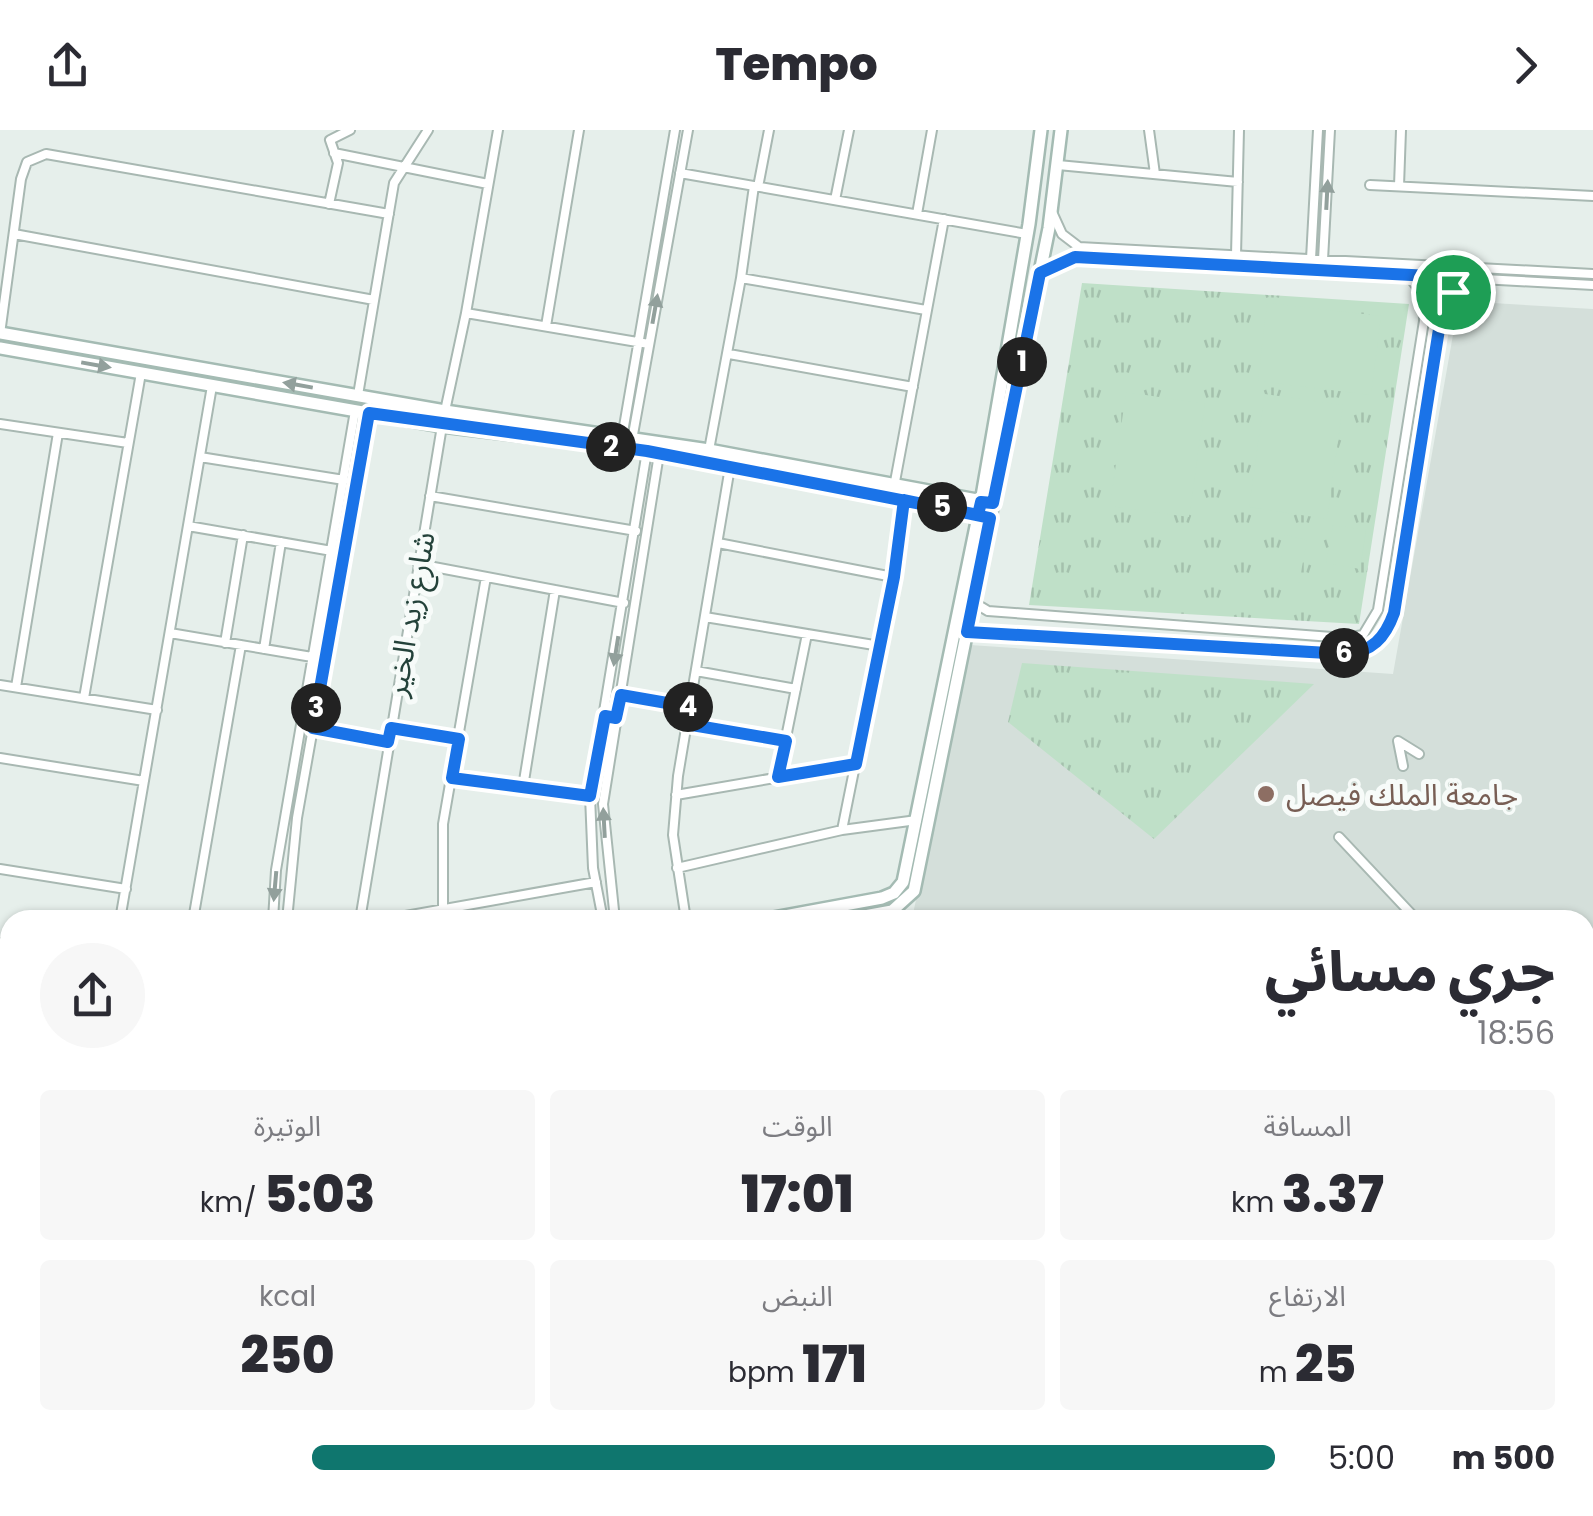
<!DOCTYPE html>
<html lang="ar">
<head>
<meta charset="utf-8">
<style>
  body { margin:0; font-family:Poppins,"Noto Sans Arabic",sans-serif; background:#f7f7f7; color:#2b2b33; direction:rtl; height:100vh; display:flex; flex-direction:column; font-size:38px; white-space:nowrap }
  * { box-sizing:border-box; margin:0 }
  p { font-size:32px; color:#7c7c81 }
  .icon { flex:none; width:55px; height:55px; fill:none; stroke:currentColor; stroke-width:2; stroke-linecap:round; stroke-linejoin:round }
  .map { position:relative; flex:1; overflow:hidden; direction:ltr }
  .drawer { position:absolute; left:0px; top:780px; width:1595px; height:608px; display:flex; flex-direction:column; background:#fff; border-radius:30px 30px 0 0; box-shadow:0 2px 8px #0004; direction:rtl }
  .drawer>* { flex:none }
  .pin { position:absolute; display:grid; place-items:center; width:85px; height:85px; color:#fff; margin:-42px; border:5px solid #fff; border-radius:50%; box-shadow:0 2px 10px #0007 }
  .km { position:absolute; width:50px; height:50px; margin:-25px; border-radius:50%; background:#222; color:#fff; font-size:28px; line-height:50px; text-align:center }
  .round { display:grid; place-items:center; flex:none; width:105px; height:105px; border-radius:52px; background:#f7f7f7 }
  .head { display:flex; align-items:center; justify-content:space-between; height:170px; padding:0 40px }
  h1 { font-size:55px; font-weight:800; line-height:75px }
  .figures { display:grid; grid-template-columns:repeat(3,1fr); gap:15px; height:170px; padding:10px 40px }
  .figures div { display:grid; align-content:center; border-radius:10px; background:#f7f7f7; text-align:center }
  .figures b { font-size:50px; font-weight:800 }
  .figures small { font-size:28px; font-weight:400 }
  .figures p { font-size:28px }
  ul { padding:0 40px; list-style:none; font-size:32px }
  li { display:grid; grid-template-columns:160px 120px 1fr; align-items:center; height:75px }
  li i { height:25px; border-radius:12px; background:#0f766e }
  header { display:flex; justify-content:space-between; align-items:center; height:130px; padding:0 40px; background:#fff; font-size:45px; font-weight:800 }
  .map>svg:first-child { display:block }
  .built { fill:#d4dfda }
  .grass { fill:url(#grass-tufts) }
  .pitch { fill:#bfe0c8 }
  .lines { fill:none; stroke-linecap:round; stroke-linejoin:round }
  .street-casing { stroke:#a8b8b2; stroke-width:12 }
  .secondary-casing { stroke:#a4bbb3; stroke-width:16 }
  .street { stroke:#fff; stroke-width:8 }
  .secondary { stroke:#fff; stroke-width:11 }
  .oneway { fill:#92a09c }
  .route-casing { stroke:#fff; stroke-width:20 }
  .route { stroke:#1a73e8; stroke-width:12 }
  .education-dot { fill:#8d6e63; stroke:#f7fbf9; stroke-width:4 }
  .labels { text-anchor:middle; dominant-baseline:central; stroke-width:10; stroke-linejoin:round; paint-order:stroke }
  .street-label { font-size:30px; fill:#24423a; stroke:#f7fbf9 }
  .education-label { font-size:30px; fill:#785e54; stroke:#f7fbf9; text-anchor:start }
</style>
</head>
<body>
<header><svg class="icon" aria-label="forward" viewBox="0 0 24 24"><path d="M9 5l7 7-7 7"/></svg>Tempo<svg class="icon" aria-label="share" viewBox="0 0 24 24"><path d="M12 15V3M7 8l5-5 5 5M5 13v7h14v-7"/></svg></header>
<div class="map">
<svg width="1593" height="1386" viewBox="0 0 1593 1386">
  <defs>
    <pattern id="grass-tufts" width="24" height="20" patternUnits="userSpaceOnUse" patternTransform="scale(2.5)"><rect width="24" height="20" fill="#bfe0c8"/><path d="M3 7l-1-3M5 7V3M7 7l1-3M15 17l-1-3M17 17v-4M19 17l1-3" fill="none" stroke="#a4c1ad"/></pattern>
  </defs>
  <rect width="100%" height="100%" fill="#e6efeb"/>
  <path class="built" d="M 1459,171 L 1593,179 L 1593,1386 L 384,1386 L 385,1378 L 1585,1378 L 1585,790 L 886,790 L 913,784 L 970,515 L 1393,544 Z"/>
  <path class="grass" d="M 1082,153 L 1409,174 L 1359,494 L 1029,475 Z
    M 1022,533 L 1314,554 L 1154,709 L 1008,592 Z"/>
  <path class="pitch" d="M 1267,173 L 1381,186 L 1371,265 L 1258,251 Z
    M 1126,262 L 1205,274 L 1189,387 L 1110,376 Z
    M 1265,264 L 1343,275 L 1327,389 L 1249,377 Z
    M 1333,395 L 1366,400 L 1360,439 L 1326,433 Z
    M 1285,405 L 1307,410 L 1299,453 L 1277,449 Z"/>
  <g class="lines">
    <defs>
      <path id="street" d="M 498,0 L 466,183 L 649,214
        M 1149,0 L 1155,44
        M 334,23 L 488,54
        M 1058,35 L 1238,52
        M 680,43 L 1027,104
        M 1370,55 L 1593,66
        M 1399,56 L 1401,0
        M 758,57 L 769,0
        M 835,70 L 849,0
        M 329,74 L 338,33 L 330,10 L 350,0
        M 1052,82 L 1062,104 L 1079,117 L 1593,144
        M 917,84 L 932,0
        M 14,104 L 374,170
        M 1236,125 L 1239,0
        M 1311,129 L 1318,0
        M 1323,130 L 1330,0
        M 1040,143 L 1075,127 L 1593,155
        M 741,148 L 754,56
        M 546,196 L 579,0
        M 0,204 L 21,49 L 27,32 L 46,24 L 389,84
        M 729,224 L 913,257
        M 358,265 L 394,53 L 428,0
        M 445,281 L 466,183
        M 0,294 L 128,313
        M 622,308 L 675,0
        M 632,310 L 688,0
        M 709,320 L 741,148 L 926,180
        M 200,327 L 344,350
        M 894,357 L 944,89
        M 430,366 L 636,401
        M 188,396 L 332,421
        M 718,413 L 893,447
        M 418,434 L 624,473
        M 973,472 L 988,481 L 1345,508 L 1363,505 L 1378,480 L 1424,191 L 1423,165 L 1408,145
        M 705,487 L 880,516
        M 967,501 L 1345,523 L 1375,515 L 1393,483 L 1440,193 L 1445,175 L 1467,148
        M 170,503 L 318,528
        M 225,513 L 243,405
        M 264,519 L 281,412
        M 696,541 L 796,559
        M 0,555 L 157,580
        M 16,557 L 58,303
        M 621,565 L 690,577
        M 84,568 L 141,243
        M 687,594 L 785,611
        M 391,598 L 459,609
        M 313,599 L 388,611
        M 0,628 L 144,651
        M 1403,636 L 1398,611 L 1419,624
        M 778,647 L 807,504
        M 452,648 L 590,666
        M 523,657 L 555,460
        M 676,665 L 856,634
        M 842,700 L 893,447 L 904,369
        M 1339,707 L 1417,790
        M 677,738 L 842,700 L 917,690
        M 0,739 L 126,759
        M 443,779 L 443,694 L 486,447
        M 120,790 L 212,256
        M 193,790 L 241,515
        M 273,790 L 276,740 L 355,281
        M 287,790 L 297,688 L 369,283
        M 360,790 L 442,296
        M 383,790 L 596,752
        M 603,790 L 593,738 L 590,666 L 647,321
        M 615,790 L 603,674 L 659,324
        M 686,790 L 673,705 L 678,646 L 730,337
        M 0,813 L 10,815
        M 1585,971 L 1593,963
        M 1585,1009 L 1593,1001
        M 0,1091 L 8,1049
        M 0,1326 L 10,1329
        M 96,1378 L 108,1386
        M 172,1378 L 184,1386
        M 318,1378 L 330,1386
        M 18,1386 L 19,1378
        M 25,1386 L 27,1378
        M 114,1386 L 116,1378
        M 365,1386 L 367,1378
        M 377,1386 L 379,1378"/>
      <path id="secondary" d="M 0,203 L 445,281 L 709,320 L 993,373
        M 0,218 L 442,296 L 647,321 L 990,387
        M 763,790 L 882,768 L 894,763 L 903,752 L 981,372 L 1029,94 L 1041,0
        M 842,790 L 892,781 L 914,761 L 1049,98 L 1061,0
        M 0,885 L 10,887
        M 0,898 L 10,900"/>
    </defs>
    <use href="#street" class="street-casing"/>
    <use href="#secondary" class="secondary-casing"/>
    <use href="#street" class="street"/>
    <use href="#secondary" class="secondary"/>
  </g>
  <defs><path id="oneway-solid" d="M-6-.8H1V-3.2L6.5 0L1 3.2V.8H-6Z" transform="scale(2.5)"/></defs>
  <g class="oneway">
    <use href="#oneway-solid" transform="translate(1327 65) rotate(-87)"/>
    <use href="#oneway-solid" transform="translate(655 179) rotate(-80)"/>
    <use href="#oneway-solid" transform="translate(96 235) rotate(10)"/>
    <use href="#oneway-solid" transform="translate(298 255) rotate(-170)"/>
    <use href="#oneway-solid" transform="translate(616 521) rotate(99)"/>
    <use href="#oneway-solid" transform="translate(604 693) rotate(-93)"/>
    <use href="#oneway-solid" transform="translate(275 756) rotate(95)"/>
  </g>
  <g class="lines">
    <defs>
      <path id="route" d="M 1453,162 L 1468,148 L 1075,127 L 1040,143 L 993,373 L 981,372 L 978,385 L 647,321 L 369,283 L 313,598 L 388,612 L 391,598 L 459,609 L 452,648 L 590,666 L 605,586 L 616,588 L 621,565 L 690,577 L 686,594 L 786,611 L 778,647 L 856,634 L 894,447 L 904,370 L 990,388 L 967,502 L 1345,524 C 1372,522 1385,508 1394,483 L 1440,193 L 1453,162"/>
    </defs>
    <use href="#route" class="route-casing"/>
    <use href="#route" class="route"/>
  </g>
  <circle class="education-dot" cx="1266" cy="664" r="10"/>
  <g class="labels">
    <g class="street-label">
      <text transform="translate(410 484) rotate(-80)">شارع زيد الخير</text>
    </g>
    <g class="education-label">
      <text x="1286" y="664">جامعة الملك فيصل</text>
    </g>
  </g>
</svg>
<div class="pin" style="left:1453px;top:162px;background:#1e9e55"><svg class="icon" aria-label="arrive" viewBox="0 0 24 24"><path d="M6 21V4h12l-3 4 3 4H6"/></svg></div>
<b class="km" style="left:1022px;top:232px">1</b>
<b class="km" style="left:611px;top:317px">2</b>
<b class="km" style="left:316px;top:578px">3</b>
<b class="km" style="left:688px;top:577px">4</b>
<b class="km" style="left:942px;top:377px">5</b>
<b class="km" style="left:1344px;top:523px">6</b>
<section class="drawer">
<div class="head"><div><h1>جري مسائي</h1><p>18:56</p></div><a class="round"><svg class="icon" aria-label="share" viewBox="0 0 24 24"><path d="M12 15V3M7 8l5-5 5 5M5 13v7h14v-7"/></svg></a></div>
<div class="figures">
<div><p>المسافة</p><b>3.37<small> km</small></b></div>
<div><p>الوقت</p><b>17:01</b></div>
<div><p>الوتيرة</p><b>5:03<small> /km</small></b></div>
</div>
<div class="figures">
<div><p>الارتفاع</p><b>25<small> m</small></b></div>
<div><p>النبض</p><b>171<small> bpm</small></b></div>
<div><p>kcal</p><b>250</b></div>
</div>
<ul>
<li><b>500 m</b>5:00<i style="width:78%"></i></li>
</ul>
</section>
</div>
</body>
</html>
